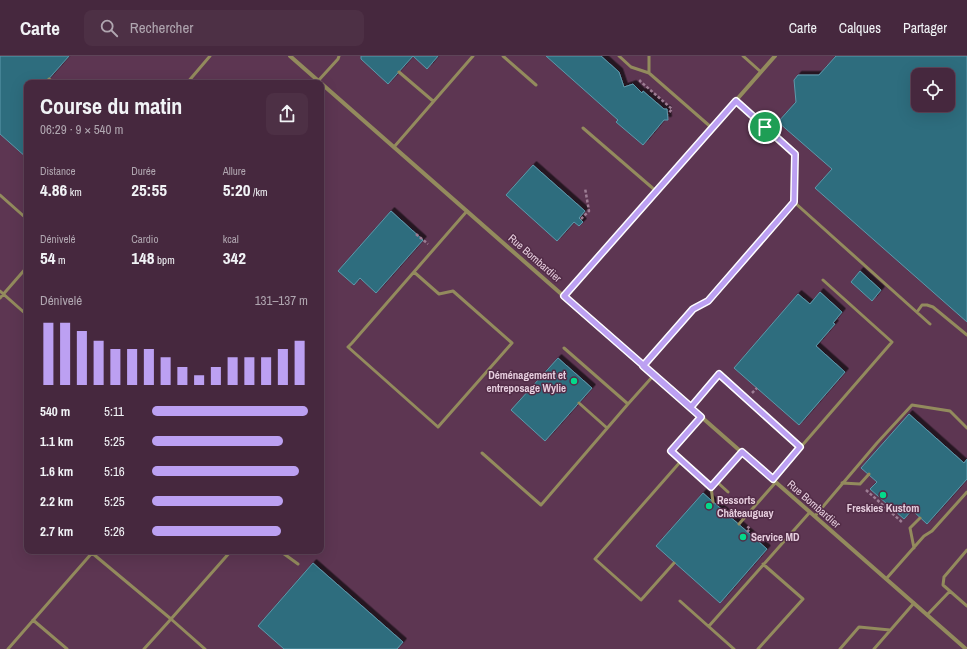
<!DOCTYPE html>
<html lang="fr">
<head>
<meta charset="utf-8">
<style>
  body { margin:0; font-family:"Archivo Narrow",sans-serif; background:#4d3045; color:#f1f3f6; height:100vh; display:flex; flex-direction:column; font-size:15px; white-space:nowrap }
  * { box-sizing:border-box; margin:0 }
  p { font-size:13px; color:#b0a6b0 }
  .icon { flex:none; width:22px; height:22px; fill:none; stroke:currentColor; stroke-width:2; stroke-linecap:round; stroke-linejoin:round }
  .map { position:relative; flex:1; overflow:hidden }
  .drawer { position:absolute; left:24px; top:24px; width:300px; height:474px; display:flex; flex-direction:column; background:#46283e; border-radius:8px; box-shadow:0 4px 16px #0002,0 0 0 1px #5e4458 }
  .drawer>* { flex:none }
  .tools { position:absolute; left:911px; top:12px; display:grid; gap:8px }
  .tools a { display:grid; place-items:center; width:44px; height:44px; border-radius:8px; background:#46283e; box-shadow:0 4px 16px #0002,0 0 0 1px #5e4458; font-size:20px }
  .pin { position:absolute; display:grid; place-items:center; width:34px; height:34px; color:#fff; margin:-17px; border:2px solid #fff; border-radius:50%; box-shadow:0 1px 4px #0007 }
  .round { display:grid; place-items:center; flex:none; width:42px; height:42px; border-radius:8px; background:#4d3045 }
  .overview { display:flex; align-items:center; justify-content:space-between; height:68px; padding:0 16px }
  h1 { font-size:22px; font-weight:700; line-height:30px }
  .stats { display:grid; grid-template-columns:repeat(3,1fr); gap:6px; height:68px; padding:4px 16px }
  .stats div { display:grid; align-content:center }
  .stats b { font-size:17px; font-weight:700 }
  .stats small { font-size:11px; font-weight:400 }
  .stats p { font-size:11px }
  .chart { height:112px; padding:8px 16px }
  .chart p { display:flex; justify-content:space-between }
  .chart svg { width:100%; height:72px; margin-top:4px; stroke:#bca0f2; stroke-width:6 }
  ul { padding:0 16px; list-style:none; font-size:13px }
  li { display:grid; grid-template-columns:64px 48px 1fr; align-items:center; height:30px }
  li i { height:10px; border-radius:5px; background:#bca0f2 }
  header { display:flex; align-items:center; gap:24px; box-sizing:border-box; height:56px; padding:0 20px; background:#46283e; border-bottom:1px solid #5e4458 }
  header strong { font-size:19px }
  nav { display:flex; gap:22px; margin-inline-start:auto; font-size:14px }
  .search { width:280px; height:36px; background:#4d3045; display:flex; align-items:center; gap:10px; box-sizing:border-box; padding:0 14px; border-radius:8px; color:#b0a6b0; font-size:15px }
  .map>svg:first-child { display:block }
  .building { fill:#2f6d7e; stroke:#5c99ab; fill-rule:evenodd; filter:url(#shadow) }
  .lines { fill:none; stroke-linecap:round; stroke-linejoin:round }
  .path { stroke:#9d7d94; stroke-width:2.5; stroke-dasharray:3 2; stroke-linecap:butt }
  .lane { stroke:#938b5d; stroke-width:3 }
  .street { stroke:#938b5d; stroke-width:4 }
  .route-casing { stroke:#fff; stroke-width:8 }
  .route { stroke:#bca0f2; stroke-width:5 }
  .poi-dot { fill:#04d98b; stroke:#522c47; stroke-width:1.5 }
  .labels { text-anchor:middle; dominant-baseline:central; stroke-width:3; stroke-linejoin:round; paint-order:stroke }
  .street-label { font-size:11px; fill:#e6cede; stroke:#522c47 }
  .poi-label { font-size:11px; font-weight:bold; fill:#e6cede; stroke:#522c47; text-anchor:start }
</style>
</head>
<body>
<header>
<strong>Carte</strong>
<div class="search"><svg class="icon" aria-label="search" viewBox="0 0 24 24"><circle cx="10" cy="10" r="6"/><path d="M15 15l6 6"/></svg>Rechercher</div>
<nav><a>Carte</a><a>Calques</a><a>Partager</a></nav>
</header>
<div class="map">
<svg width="967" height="593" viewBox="0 0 967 593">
  <defs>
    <filter id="shadow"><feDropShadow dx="3.5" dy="-3.5" stdDeviation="0" flood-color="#0009"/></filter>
  </defs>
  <rect width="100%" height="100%" fill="#5d3652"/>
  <path class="building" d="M 0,0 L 69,0 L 45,27 L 27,27 L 27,102 L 0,78 Z
    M 361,0 L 413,0 L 388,28 L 361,3 Z
    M 413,0 L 438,0 L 427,13 Z
    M 546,0 L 601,0 L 619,16 L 624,31 L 633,28 L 642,37 L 643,35 L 664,53 L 667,53 L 668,64 L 664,64 L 643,89 L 616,66 L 618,64 Z
    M 836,0 L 967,0 L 967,266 L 815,132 L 832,113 L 778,66 L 796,46 L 794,24 L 798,19 L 819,19 ZM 918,19 L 948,19 L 948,49 L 918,49 Z
    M 533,109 L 585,155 L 579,162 L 583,166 L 579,170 L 574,166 L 557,185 L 506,139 Z
    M 391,155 L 423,184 L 376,237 L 360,222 L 354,229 L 338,215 Z
    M 860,215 L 881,234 L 872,245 L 851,226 Z
    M 820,236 L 842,256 L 833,267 L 835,268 L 816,290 L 845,316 L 799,369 L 734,312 L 798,238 L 810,248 Z
    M 558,302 L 592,332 L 545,385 L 511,354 Z
    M 909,358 L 964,407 L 967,403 L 967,423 L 927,468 L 912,454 L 904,463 L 870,433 L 877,426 L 861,412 Z
    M 703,437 L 767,493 L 720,547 L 656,490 Z
    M 313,507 L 403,586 L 397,593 L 284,593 L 258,570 Z"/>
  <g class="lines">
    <path class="path" d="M 641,24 L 640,25 L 672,53 L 668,58
      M 581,163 L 589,155 L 585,132
      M 416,178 L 428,188
      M 752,337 L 757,332
      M 866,434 L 903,467
      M 747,476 L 750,473 L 747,470"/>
    <path class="lane" d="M 503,0 L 536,29
      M 619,0 L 631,11 L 649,17 L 712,72
      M 743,0 L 761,16
      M 399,16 L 433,45
      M 649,17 L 649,0
      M 49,23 L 54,27
      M 318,25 L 338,3 L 339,0
      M 187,27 L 210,0
      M 583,72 L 656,135
      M 394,91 L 473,0
      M 0,139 L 27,163
      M 794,146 L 930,268
      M 414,216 L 439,238 L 453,235 L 512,287 L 438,371 L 348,291 L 352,287 L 467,155
      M 0,235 L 27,259
      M 0,242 L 27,211
      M 917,256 L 922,249 L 927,249 L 933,251 L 967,279
      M 564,292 L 628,348 L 654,319
      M 643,310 L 693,253 L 708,245 L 794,146 L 795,98 L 736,45
      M 579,347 L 607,372
      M 691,351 L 719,318 L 800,391
      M 701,361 L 671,395 L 711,431 L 742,396
      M 482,397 L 541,449 L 628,348
      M 773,423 L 892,286 L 823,224
      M 716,425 L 728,436
      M 842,427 L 860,428 L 869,418
      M 711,431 L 713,446
      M 815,460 L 877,387 L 912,349 L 950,355 L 967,372
      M 739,468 L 776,426
      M 914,492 L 910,472 L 920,462
      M 967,494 L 944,521 L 943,529 L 967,550
      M 280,495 L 298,508
      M 674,507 L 641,544 L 595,503 L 681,405
      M 886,523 L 924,480 L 932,475 L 967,436
      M 680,545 L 734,593
      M 927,559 L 950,535
      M 33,564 L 67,593
      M 709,570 L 810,456
      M 8,593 L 92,497 L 171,563 L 144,593
      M 205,593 L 171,563 L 231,495
      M 758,593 L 803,543 L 763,508
      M 840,593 L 859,571 L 890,574
      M 874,593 L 914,547"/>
    <path class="street" d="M 290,0 L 966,593
      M 564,240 L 775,0"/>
  </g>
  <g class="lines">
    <defs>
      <path id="route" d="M 765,71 L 795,98 L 794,146 L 708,245 L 693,253 L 643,310 L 701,361 L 671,395 L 711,431 L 742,396 L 773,423 L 800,391 L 719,318 L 691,351 L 564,240 L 736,45 L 765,71"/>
    </defs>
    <use href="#route" class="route-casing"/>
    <use href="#route" class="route"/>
  </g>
  <g class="poi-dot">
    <circle cx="574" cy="325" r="4"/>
    <circle cx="883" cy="439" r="4"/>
    <circle cx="709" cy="450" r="4"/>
    <circle cx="743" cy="481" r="4"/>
  </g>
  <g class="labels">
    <g class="street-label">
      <text transform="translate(535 202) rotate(41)">Rue Bombardier</text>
      <text transform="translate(814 448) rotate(41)">Rue Bombardier</text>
    </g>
    <g class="poi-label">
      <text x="566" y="319" text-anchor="end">Déménagement et<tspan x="566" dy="13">entreposage Wylie</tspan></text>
      <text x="717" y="444">Ressorts<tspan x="717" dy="13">Châteauguay</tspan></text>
      <text x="883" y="452" text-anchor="middle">Freskies Kustom</text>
      <text x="751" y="481">Service MD</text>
    </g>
  </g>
</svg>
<div class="tools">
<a><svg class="icon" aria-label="locate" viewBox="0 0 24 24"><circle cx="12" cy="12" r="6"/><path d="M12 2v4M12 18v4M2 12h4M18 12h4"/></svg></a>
</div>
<div class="pin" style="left:765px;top:71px;background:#1e9e55"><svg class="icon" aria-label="arrive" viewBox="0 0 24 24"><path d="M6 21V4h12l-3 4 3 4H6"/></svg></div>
<section class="drawer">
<div class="overview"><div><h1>Course du matin</h1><p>06:29 · 9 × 540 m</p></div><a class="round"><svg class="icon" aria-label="share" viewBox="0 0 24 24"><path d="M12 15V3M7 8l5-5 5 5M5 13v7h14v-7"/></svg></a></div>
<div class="stats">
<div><p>Distance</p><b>4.86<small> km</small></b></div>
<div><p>Durée</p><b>25:55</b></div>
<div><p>Allure</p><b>5:20<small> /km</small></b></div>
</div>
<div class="stats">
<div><p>Dénivelé</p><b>54<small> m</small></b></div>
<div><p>Cardio</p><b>148<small> bpm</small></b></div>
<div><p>kcal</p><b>342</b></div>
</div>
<div class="chart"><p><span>Dénivelé</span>131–137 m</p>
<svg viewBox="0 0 160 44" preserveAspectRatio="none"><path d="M5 44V6M15 44V6M25 44V11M35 44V17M45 44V22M55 44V22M65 44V22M75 44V27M85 44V33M95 44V38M105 44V33M115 44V27M125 44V27M135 44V27M145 44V22M155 44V17"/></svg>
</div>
<ul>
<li><b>540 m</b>5:11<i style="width:100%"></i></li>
<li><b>1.1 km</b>5:25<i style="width:84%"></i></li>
<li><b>1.6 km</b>5:16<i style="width:94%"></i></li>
<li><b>2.2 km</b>5:25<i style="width:84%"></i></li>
<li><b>2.7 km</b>5:26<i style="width:83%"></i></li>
</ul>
</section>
</div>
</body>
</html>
